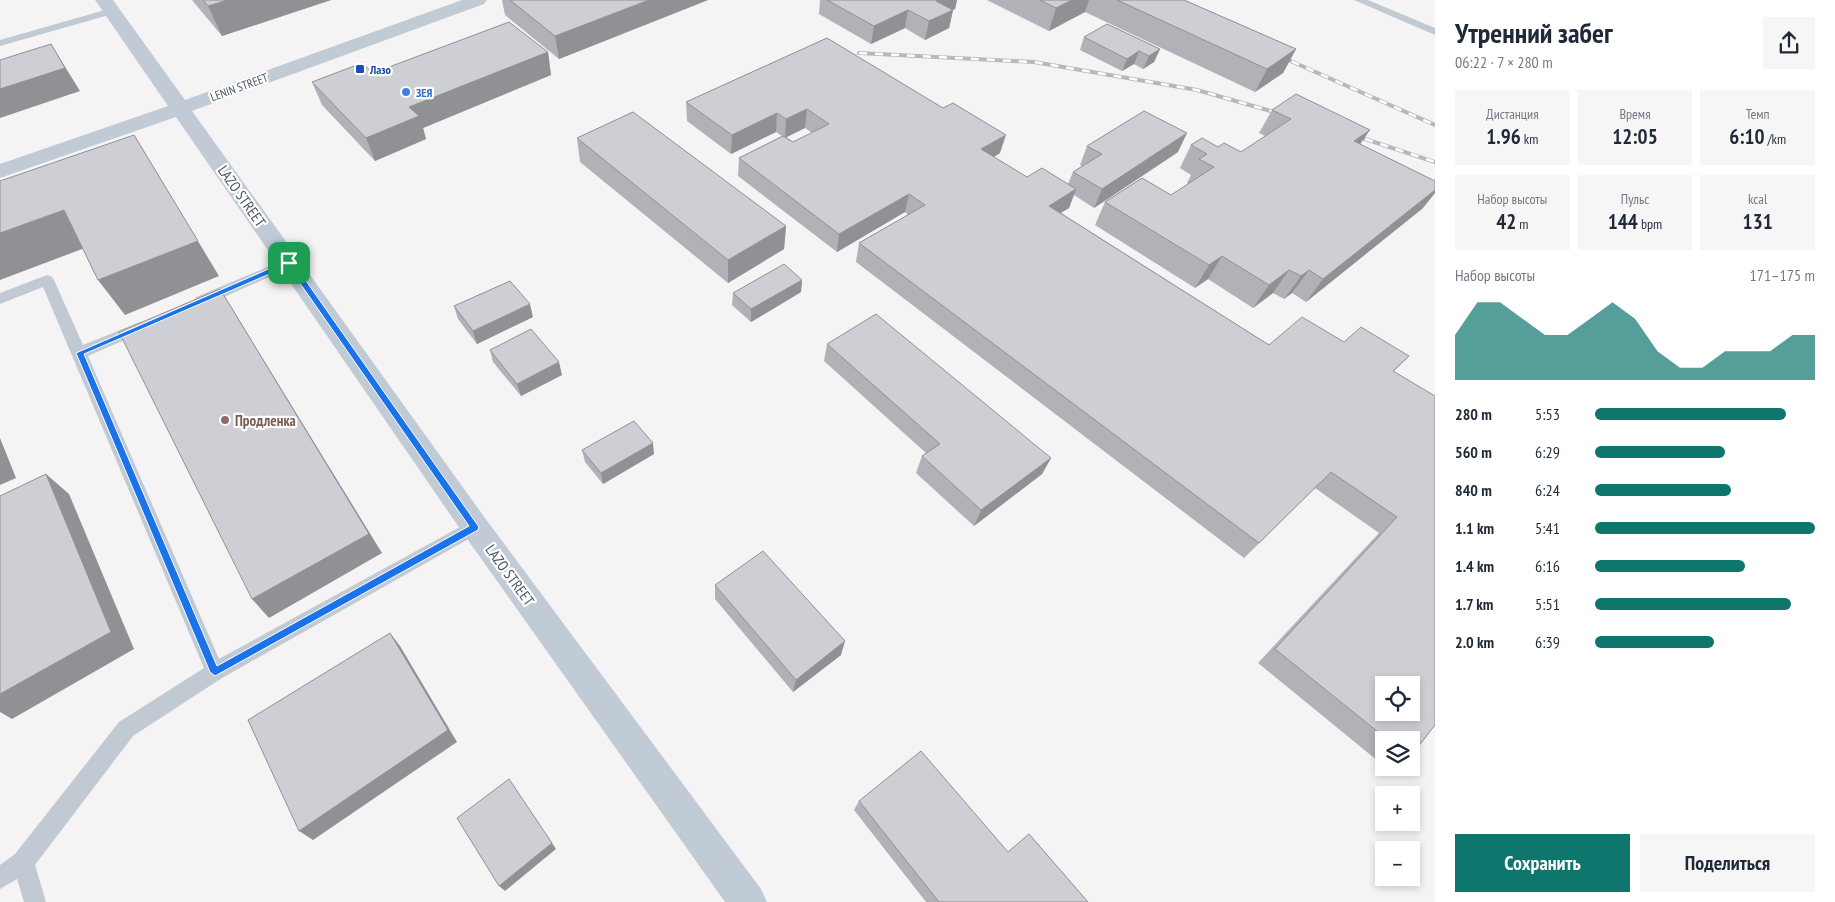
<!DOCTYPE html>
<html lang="ru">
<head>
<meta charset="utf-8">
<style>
  body { margin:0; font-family:"PT Sans Narrow",sans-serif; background:#f6f6f7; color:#1f2937; height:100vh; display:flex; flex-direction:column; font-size:19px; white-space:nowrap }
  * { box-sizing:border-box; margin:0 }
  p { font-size:16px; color:#747a83 }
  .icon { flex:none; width:28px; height:28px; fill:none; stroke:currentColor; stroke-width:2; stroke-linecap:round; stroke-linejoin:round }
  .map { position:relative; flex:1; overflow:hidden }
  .panel { display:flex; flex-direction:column; background:#fff; width:400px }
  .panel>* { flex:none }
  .tools { position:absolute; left:1375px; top:676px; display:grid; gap:10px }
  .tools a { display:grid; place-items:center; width:45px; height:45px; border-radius:0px; background:#fff; box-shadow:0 2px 8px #0003; font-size:25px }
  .pin { position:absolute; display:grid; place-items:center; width:42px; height:42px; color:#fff; margin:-21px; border-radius:10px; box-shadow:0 2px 8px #0006 }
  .round { display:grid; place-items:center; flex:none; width:52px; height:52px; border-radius:0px; background:#f6f6f7 }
  .overview { display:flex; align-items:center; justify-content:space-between; height:85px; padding:0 20px }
  h1 { font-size:28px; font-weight:600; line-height:38px }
  .metrics { display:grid; grid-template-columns:repeat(3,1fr); gap:8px; height:85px; padding:5px 20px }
  .metrics div { display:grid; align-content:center; border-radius:0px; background:#f6f6f7; text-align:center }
  .metrics b { font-size:21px; font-weight:600 }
  .metrics small { font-size:14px; font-weight:400 }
  .metrics p { font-size:14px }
  .chart { height:140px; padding:10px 20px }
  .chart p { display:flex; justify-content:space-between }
  .chart svg { width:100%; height:90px; margin-top:5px; fill:#0f766e; opacity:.7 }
  .button { display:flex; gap:10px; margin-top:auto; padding:10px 20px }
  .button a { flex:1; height:58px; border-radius:0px; background:#0f766e; color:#fff; font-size:20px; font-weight:600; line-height:58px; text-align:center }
  .button a+a { background:#f6f6f7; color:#1f2937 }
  ul { padding:0 20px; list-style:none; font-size:16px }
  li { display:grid; grid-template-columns:80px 60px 1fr; align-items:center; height:38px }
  li i { height:12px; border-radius:6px; background:#0f766e }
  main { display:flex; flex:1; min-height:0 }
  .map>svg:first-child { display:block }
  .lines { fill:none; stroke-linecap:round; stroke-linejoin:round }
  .lane { fill:#c1cad2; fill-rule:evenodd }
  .secondary { fill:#c1cbd6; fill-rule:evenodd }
  .rail-casing { stroke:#b5b8bd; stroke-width:4 }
  .rail { stroke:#fff; stroke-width:2.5; stroke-dasharray:8; stroke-linecap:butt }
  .wall { fill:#b0b2b7; fill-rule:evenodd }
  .shaded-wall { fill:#909195 }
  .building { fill:#cdcfd5; stroke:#909195; fill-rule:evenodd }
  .route { fill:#1a73e8; stroke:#fff; fill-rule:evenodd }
  .transit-dot { fill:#1a4fb4; stroke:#fff; stroke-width:2 }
  .shop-dot { fill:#3f7fe0; stroke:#fff; stroke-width:2 }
  .education-dot { fill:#8d6e63; stroke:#fff; stroke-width:2 }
  .labels { text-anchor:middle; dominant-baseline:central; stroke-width:4.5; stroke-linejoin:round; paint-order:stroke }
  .far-transit-label { font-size:12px; font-weight:bold; fill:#164399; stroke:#fff; text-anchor:start }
  .far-street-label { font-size:12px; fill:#4a5661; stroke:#fff }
  .far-shop-label { font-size:12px; font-weight:bold; fill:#366cbe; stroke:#fff; text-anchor:start }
  .street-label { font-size:15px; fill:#4a5661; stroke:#fff }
  .education-label { font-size:15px; font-weight:bold; fill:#785e54; stroke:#fff; text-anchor:start }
</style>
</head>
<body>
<main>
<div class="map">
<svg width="1435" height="902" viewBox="0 0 1435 902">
  <rect width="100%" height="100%" fill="#f5f3f3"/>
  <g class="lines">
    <path class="lane" d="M 1354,0 L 1368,0 L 1435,28 L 1435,35 Z
      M 112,8 L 117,11 L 116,13 L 0,46 L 0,40 Z
      M 289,258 L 294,260 L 296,263 L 294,266 L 206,305 L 196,305 L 194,301 L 196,297 Z
      M 47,275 L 52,277 L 54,280 L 83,345 L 140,322 L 145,323 L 147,327 L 145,331 L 88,356 L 219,659 L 469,522 L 475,520 L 481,522 L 484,527 L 481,532 L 222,678 L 133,736 L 35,865 L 46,902 L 24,902 L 17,879 L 0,889 L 0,865 L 15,854 L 119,722 L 204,668 L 43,287 L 0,304 L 0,293 Z"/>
    <path class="secondary" d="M 95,0 L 113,0 L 185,100 L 462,0 L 487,0 L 484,4 L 192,111 L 485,518 L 761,889 L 767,902 L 725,902 L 465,536 L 176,117 L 0,178 L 0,164 L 168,106 Z"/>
    <defs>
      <path id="rail" d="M 859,53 L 1034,62 L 1197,90 L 1285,115
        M 1277,55 L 1435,125
        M 1350,134 L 1435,162"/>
    </defs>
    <use href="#rail" class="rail-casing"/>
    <use href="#rail" class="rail"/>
  </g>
  <path class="wall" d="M 192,0 L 331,0 L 222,36 Z
    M 502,0 L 708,0 L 559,59 L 505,15 Z
    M 820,0 L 957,0 L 955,9 L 953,10 L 949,28 L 925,40 L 905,28 L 871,44 L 819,14 Z
    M 987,0 L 1184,0 L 1296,49 L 1283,73 L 1255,92 L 1085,12 L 1049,31 Z
    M 1084,37 L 1160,49 L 1154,62 L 1143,69 L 1134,64 L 1122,71 L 1080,50 Z
    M 827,38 L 1000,153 L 994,157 L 1027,177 L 1068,184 L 1073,172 L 1082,166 L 1080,165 L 1087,146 L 1178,152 L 1094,208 L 1074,195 L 1069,208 L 1061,213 L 1269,345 L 1344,342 L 1409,356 L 1394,371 L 1411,740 L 1384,740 L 1384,766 L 1258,663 L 1379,533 L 1315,488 L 1244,558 L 856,262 L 859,243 L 908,215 L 905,212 L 837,252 L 738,176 L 739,158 L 782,136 L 776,132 L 731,154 L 687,121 L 686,102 ZM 805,128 L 812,133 L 793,142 L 786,137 Z
    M 548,52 L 551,75 L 423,128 L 426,139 L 375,161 L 322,105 L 312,82 L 373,73 Z
    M 1272,110 L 1360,143 L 1423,208 L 1306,302 L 1292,293 L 1284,299 L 1273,293 L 1253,308 L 1208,279 L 1195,288 L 1095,225 L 1105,202 L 1171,195 L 1189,184 L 1187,183 L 1191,175 L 1180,168 L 1191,145 L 1218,147 L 1241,152 L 1265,136 L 1259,133 Z
    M 577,138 L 786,226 L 784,249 L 728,283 L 580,162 Z
    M 802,280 L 801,292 L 751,322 L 732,305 L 733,293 Z
    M 454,306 L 533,317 L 477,344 L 458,319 Z
    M 827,344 L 1051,458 L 1042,474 L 974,526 L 916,473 L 922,456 L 926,453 L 824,361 Z
    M 490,350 L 562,375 L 521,396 L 493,362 Z
    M 582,450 L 654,454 L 603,484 L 585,462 Z
    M 715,585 L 841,655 L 793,692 L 715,599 Z
    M 859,801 L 1008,852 L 1029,834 L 1088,902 L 926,902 L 854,810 Z"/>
  <path class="shaded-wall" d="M 228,0 L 331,0 L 222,36 L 208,6 Z
    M 649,0 L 708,0 L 559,59 L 555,36 Z
    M 939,0 L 957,0 L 955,9 L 953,10 L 949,28 L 925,40 L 929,21 L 936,1 Z
    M 1072,0 L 1089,0 L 1085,12 L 1049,31 L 1056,8 Z
    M 908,10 L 905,28 L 871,44 L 874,26 Z
    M 51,44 L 80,91 L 0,118 L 0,89 Z
    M 1160,49 L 1154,62 L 1143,69 L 1149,56 Z
    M 1296,49 L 1283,73 L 1255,92 L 1267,69 Z
    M 1139,51 L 1134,64 L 1122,71 L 1127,59 Z
    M 548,52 L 551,75 L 423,128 L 426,139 L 375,161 L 366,138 L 409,107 Z
    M 807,109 L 805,128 L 785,138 L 786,119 Z
    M 777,113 L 776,132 L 731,154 L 732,135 Z
    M 1370,130 L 1354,153 L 1354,141 Z
    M 1187,133 L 1178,152 L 1094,208 L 1102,189 Z
    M 134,135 L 219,276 L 125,315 L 98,280 Z
    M 1006,135 L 1000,153 L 976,168 L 981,149 Z
    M 1076,189 L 1069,208 L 1042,224 L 1049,206 Z
    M 1435,190 L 1435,193 L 1423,208 L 1306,302 L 1323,279 Z
    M 909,194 L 905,212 L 837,252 L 839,234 Z
    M 64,210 L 90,246 L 0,280 L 0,233 Z
    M 786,226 L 784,249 L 728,283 L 728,260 Z
    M 1222,256 L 1208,279 L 1195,288 L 1209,265 Z
    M 1289,270 L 1273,293 L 1253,308 L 1269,285 Z
    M 1309,270 L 1292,293 L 1284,299 L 1301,276 Z
    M 802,280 L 801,292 L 751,322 L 751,309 Z
    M 220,289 L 382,553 L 269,618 L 252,599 Z
    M 530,304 L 533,317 L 477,344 L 473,331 Z
    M 559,362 L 562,375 L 521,396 L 517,384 Z
    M 0,438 L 16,478 L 0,485 Z
    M 653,443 L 654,454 L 603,484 L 601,473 Z
    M 1051,458 L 1042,474 L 974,526 L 981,510 Z
    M 46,474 L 69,494 L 134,649 L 12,719 L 0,712 L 0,694 Z
    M 390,633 L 400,646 L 457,742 L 313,840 L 299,831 Z
    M 845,641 L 841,655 L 793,692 L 796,680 Z
    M 552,843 L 556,849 L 505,891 L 499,886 Z"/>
  <path class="building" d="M 203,0 L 228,0 L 208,6 Z
    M 510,0 L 649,0 L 555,36 Z
    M 827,0 L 939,0 L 936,1 L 953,10 L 929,21 L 908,10 L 874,26 Z
    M 1040,0 L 1072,0 L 1056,8 Z
    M 1117,0 L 1184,0 L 1296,49 L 1267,69 Z
    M 509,22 L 548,52 L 409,107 L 419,116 L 366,138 L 312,82 L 362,63 L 373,73 Z
    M 1107,24 L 1160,49 L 1149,56 L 1139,51 L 1127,59 L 1084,37 Z
    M 827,38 L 943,108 L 953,103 L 1006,135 L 981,149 L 1027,177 L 1042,168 L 1076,189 L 1049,206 L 1269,345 L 1302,317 L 1344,342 L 1361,327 L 1409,356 L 1393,371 L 1435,396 L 1435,725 L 1411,756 L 1411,740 L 1388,740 L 1275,649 L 1397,517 L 1331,472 L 1259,543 L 859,243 L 925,205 L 909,194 L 839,234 L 739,158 L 783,136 L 793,142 L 829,124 L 807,109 L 786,119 L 777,113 L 732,135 L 686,102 ZM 1384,685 L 1411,685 L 1411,712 L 1384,712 Z
    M 51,44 L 65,68 L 0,89 L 0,60 Z
    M 1296,94 L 1370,130 L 1354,141 L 1435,181 L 1435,190 L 1323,279 L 1309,270 L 1301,276 L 1289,270 L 1269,285 L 1222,256 L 1209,265 L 1105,202 L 1142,178 L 1171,195 L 1214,167 L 1199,159 L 1207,154 L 1191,145 L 1202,138 L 1218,147 L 1224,143 L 1241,152 L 1291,119 L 1272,110 Z
    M 1144,111 L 1187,133 L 1102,189 L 1073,172 L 1102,154 L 1087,146 Z
    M 633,112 L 786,226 L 728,260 L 577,138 Z
    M 134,135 L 198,241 L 98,280 L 64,210 L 0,233 L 0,181 Z
    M 784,264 L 802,280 L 751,309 L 733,293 Z
    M 510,281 L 530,304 L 473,331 L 454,306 Z
    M 220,289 L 369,534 L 252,599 L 119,332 Z
    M 876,314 L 1051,458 L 981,510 L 922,456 L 940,444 L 827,344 Z
    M 531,329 L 559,362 L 517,384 L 490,350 Z
    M 634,421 L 653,443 L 601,473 L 582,450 Z
    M 46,474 L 111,632 L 0,694 L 0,496 Z
    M 763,551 L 845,641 L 796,680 L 715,585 Z
    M 390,633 L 448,730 L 299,831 L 248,720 Z
    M 921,751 L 1008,852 L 1029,834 L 1088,902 L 939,902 L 859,801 Z
    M 509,779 L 552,843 L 499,886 L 457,818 Z"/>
  <path class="route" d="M 287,261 L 292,261 L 479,527 L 478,530 L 215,676 L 210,672 L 76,353 ZM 288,266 L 469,526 L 217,666 L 84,354 Z"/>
  <rect class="transit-dot" x="355" y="64" width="10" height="10" rx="2.5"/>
  <circle class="shop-dot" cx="406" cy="92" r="5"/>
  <circle class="education-dot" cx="225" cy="420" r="5"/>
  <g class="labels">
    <g class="far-transit-label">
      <text x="370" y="69">Лазо</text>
    </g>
    <g class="far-street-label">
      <text transform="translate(239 87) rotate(-20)">LENIN STREET</text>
    </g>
    <g class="far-shop-label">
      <text x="416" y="92">ЗЕЯ</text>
    </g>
    <g class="street-label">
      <text transform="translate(242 196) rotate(55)">LAZO STREET</text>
      <text transform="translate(510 575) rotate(54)">LAZO STREET</text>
    </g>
    <g class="education-label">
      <text x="235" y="420">Продленка</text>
    </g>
  </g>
</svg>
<div class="tools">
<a><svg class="icon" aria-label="locate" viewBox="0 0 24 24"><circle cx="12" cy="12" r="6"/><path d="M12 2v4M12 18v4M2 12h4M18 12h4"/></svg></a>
<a><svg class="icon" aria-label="layers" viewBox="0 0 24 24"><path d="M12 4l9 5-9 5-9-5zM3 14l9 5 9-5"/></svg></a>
<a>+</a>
<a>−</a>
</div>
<div class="pin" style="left:289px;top:263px;background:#1e9e55"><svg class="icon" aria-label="arrive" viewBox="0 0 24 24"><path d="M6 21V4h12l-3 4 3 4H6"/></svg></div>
</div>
<section class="panel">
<div class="overview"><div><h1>Утренний забег</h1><p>06:22 · 7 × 280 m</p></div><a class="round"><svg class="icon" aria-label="share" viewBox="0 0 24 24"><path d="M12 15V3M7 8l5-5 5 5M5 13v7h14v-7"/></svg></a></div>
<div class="metrics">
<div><p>Дистанция</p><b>1.96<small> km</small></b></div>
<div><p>Время</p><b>12:05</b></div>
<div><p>Темп</p><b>6:10<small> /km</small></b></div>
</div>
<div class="metrics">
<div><p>Набор высоты</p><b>42<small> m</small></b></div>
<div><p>Пульс</p><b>144<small> bpm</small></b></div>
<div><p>kcal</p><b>131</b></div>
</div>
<div class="chart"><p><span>Набор высоты</span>171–175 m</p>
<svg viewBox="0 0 160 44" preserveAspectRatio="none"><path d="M0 44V22L10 6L20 6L30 14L40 22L50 22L60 14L70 6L80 14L90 30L100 38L110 38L120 30L130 30L140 30L150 22L160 22V44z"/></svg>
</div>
<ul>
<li><b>280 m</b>5:53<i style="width:87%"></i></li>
<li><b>560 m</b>6:29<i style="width:59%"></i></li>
<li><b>840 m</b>6:24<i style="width:62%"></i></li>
<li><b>1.1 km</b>5:41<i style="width:100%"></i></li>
<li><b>1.4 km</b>6:16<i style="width:68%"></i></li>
<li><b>1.7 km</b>5:51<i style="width:89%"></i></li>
<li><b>2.0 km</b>6:39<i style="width:54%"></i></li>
</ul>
<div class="button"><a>Сохранить</a><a>Поделиться</a></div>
</section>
</main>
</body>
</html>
